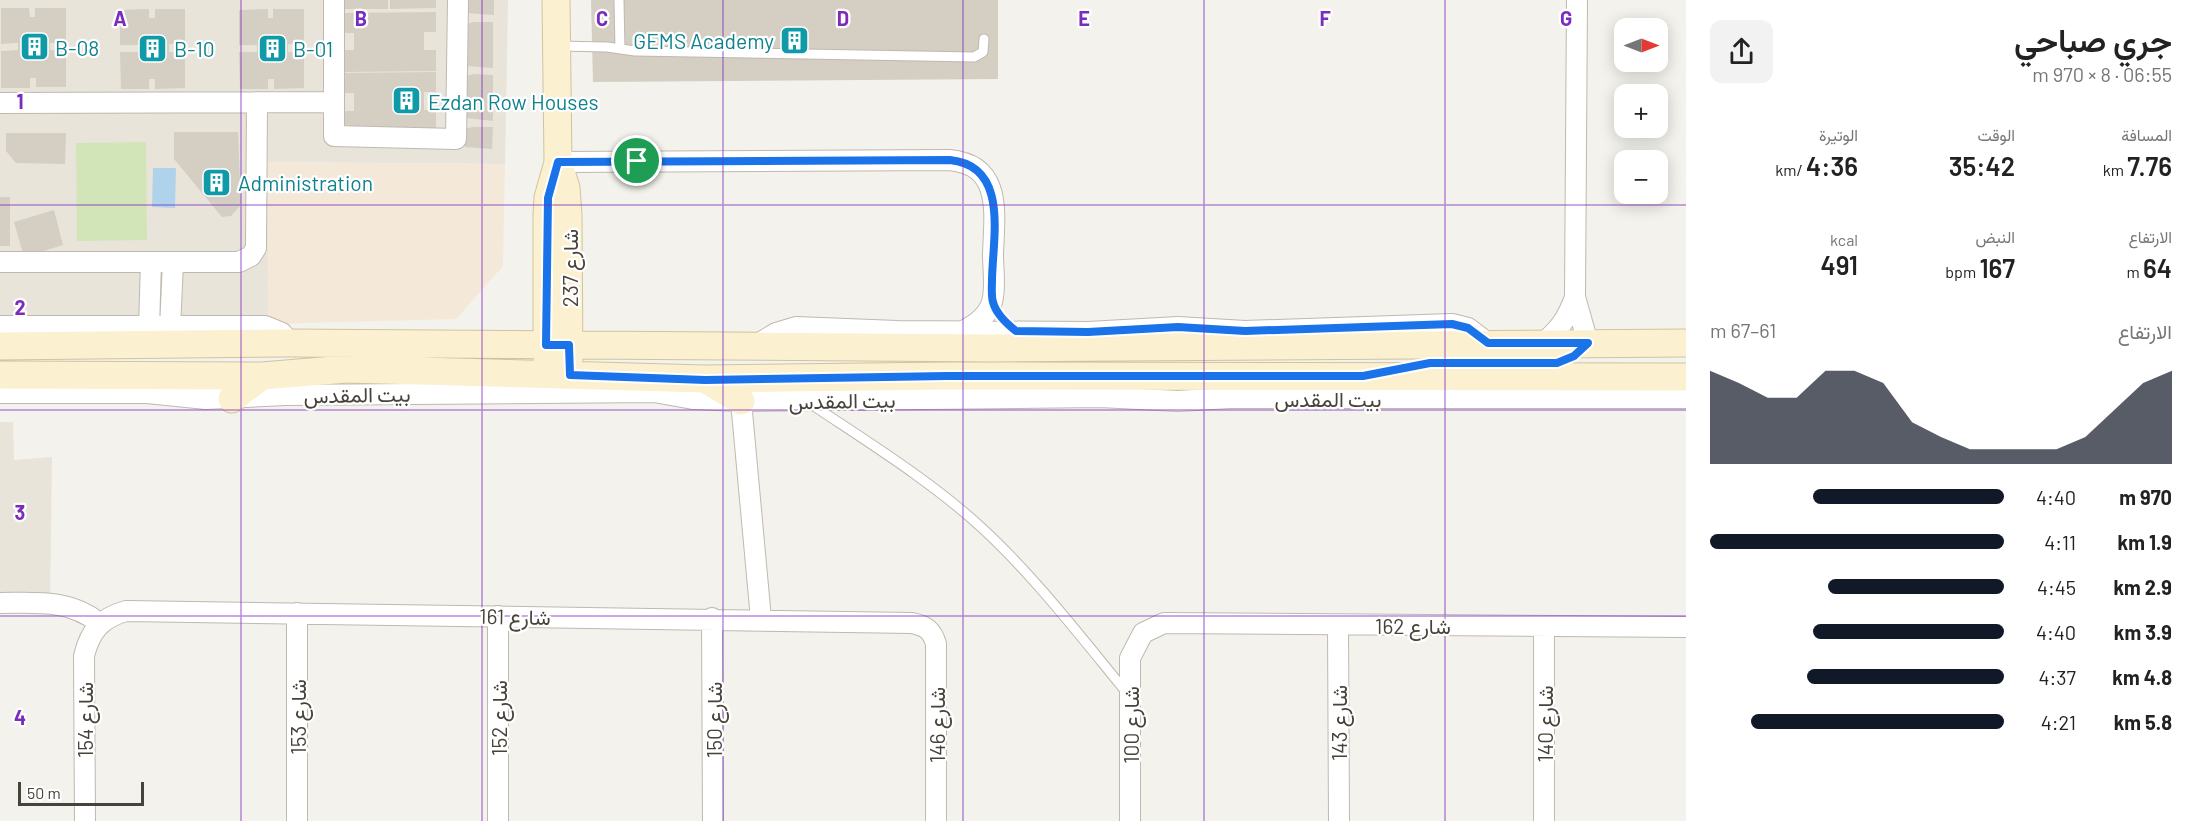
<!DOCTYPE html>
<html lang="ar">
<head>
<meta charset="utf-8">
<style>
  body { margin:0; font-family:Barlow,Vazirmatn,sans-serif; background:#f2f2f2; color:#222; direction:rtl; height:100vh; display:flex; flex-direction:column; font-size:22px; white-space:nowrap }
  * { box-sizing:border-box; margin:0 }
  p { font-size:20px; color:#767676 }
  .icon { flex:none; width:33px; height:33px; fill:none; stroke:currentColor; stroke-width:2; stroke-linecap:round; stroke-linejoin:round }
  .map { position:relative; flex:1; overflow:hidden; direction:ltr }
  .panel { display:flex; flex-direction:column; background:#fff; width:510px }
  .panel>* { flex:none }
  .needle { width:39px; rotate:90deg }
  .tools { position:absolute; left:1614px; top:18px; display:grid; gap:12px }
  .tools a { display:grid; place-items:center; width:54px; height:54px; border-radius:12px; background:#fff; box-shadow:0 3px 15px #0003; font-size:30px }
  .scale { position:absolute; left:18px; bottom:15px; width:126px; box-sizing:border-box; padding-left:6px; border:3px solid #48433a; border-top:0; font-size:16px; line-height:21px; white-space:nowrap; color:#48433a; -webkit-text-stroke:4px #fff; paint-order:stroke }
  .pin { position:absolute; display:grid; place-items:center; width:51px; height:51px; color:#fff; margin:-26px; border:3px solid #fff; border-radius:50%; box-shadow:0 2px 6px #0007 }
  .round { display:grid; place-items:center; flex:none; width:63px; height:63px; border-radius:12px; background:#f2f2f2 }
  .overview { display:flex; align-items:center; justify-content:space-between; height:102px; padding:0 24px }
  h1 { font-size:33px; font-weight:600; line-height:45px }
  .stats { display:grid; grid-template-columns:repeat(3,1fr); gap:9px; height:102px; padding:6px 24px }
  .stats div { display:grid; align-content:center }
  .stats b { font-size:26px; font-weight:600 }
  .stats small { font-size:16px; font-weight:400 }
  .stats p { font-size:16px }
  .chart { height:168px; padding:12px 24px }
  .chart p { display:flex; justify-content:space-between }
  .chart svg { width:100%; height:108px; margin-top:6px; fill:#111827; opacity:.7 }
  ul { padding:0 24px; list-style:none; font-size:20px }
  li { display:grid; grid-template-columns:96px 72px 1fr; align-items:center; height:45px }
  li i { height:15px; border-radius:8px; background:#111827 }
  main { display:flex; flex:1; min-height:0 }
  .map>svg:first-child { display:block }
  .residential { fill:#e8e4da }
  .commercial { fill:#f4e9d9 }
  .green { fill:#d1e5b8 }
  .water { fill:#aed3eb }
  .building { fill:#d5cec2 }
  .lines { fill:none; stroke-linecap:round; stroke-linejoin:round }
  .lane-casing { stroke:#bfb9af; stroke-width:11 }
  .street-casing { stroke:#bfb9af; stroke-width:22 }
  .secondary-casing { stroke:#d0c39f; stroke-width:29 }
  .lane { stroke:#fff; stroke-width:9 }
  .street { stroke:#fff; stroke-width:20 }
  .secondary { stroke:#fbf0d0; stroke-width:27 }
  .route-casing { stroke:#fff; stroke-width:12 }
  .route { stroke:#1a73e8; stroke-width:8 }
  .grid { fill:none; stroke:#7b2cbf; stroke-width:1.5; stroke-opacity:0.55 }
  .labels { text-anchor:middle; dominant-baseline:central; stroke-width:4.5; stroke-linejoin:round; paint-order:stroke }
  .culture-label { font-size:21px; fill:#0d838f; stroke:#fff; text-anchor:start }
  .street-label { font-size:21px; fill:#48433a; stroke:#fff }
  .grid-label { font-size:20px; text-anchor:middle; font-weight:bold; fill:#7b2cbf; stroke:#fff; stroke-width:4.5; stroke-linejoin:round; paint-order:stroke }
</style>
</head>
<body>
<main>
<section class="panel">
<div class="overview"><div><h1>جري صباحي</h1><p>06:55 · 8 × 970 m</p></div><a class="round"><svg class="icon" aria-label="share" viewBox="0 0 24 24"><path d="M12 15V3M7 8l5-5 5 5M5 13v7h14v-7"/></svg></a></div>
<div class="stats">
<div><p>المسافة</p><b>7.76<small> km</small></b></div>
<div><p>الوقت</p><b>35:42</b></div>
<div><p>الوتيرة</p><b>4:36<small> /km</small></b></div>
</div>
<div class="stats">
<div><p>الارتفاع</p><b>64<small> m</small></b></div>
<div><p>النبض</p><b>167<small> bpm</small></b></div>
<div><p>kcal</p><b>491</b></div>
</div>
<div class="chart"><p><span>الارتفاع</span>61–67 m</p>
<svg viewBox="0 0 160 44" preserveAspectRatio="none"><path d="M0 44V6L10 11L20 17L30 17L40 6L50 6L60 11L70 27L80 33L90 38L100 38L110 38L120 38L130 33L140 22L150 11L160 6V44z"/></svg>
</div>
<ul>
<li><b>970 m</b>4:40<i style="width:65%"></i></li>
<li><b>1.9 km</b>4:11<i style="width:100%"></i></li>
<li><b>2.9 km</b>4:45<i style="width:60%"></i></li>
<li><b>3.9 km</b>4:40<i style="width:65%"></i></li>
<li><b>4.8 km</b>4:37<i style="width:67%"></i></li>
<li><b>5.8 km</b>4:21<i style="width:86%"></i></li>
</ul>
</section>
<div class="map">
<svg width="1686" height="821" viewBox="0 0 1686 821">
  <rect width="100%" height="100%" fill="#f4f2ec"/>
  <path class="residential" d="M 0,0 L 508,0 L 505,164 L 268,162 L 268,324 L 0,325 Z
    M 0,422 L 13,422 L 14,460 L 52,457 L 50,602 L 0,601 Z"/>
  <path class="commercial" d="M 267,162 L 505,164 L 503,266 L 456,319 L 268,324 Z"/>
  <path class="green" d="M 146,142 L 147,240 L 77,241 L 76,143 Z"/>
  <path class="water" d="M 153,168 L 176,168 L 175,208 L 152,207 Z"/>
  <path class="building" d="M 343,0 L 388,0 L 388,9 L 343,9 Z
    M 390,0 L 436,0 L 436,8 L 390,9 Z
    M 467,0 L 494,0 L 494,15 L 466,13 Z
    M 591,0 L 998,0 L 998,79 L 593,82 Z
    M 1,8 L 29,8 L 30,17 L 35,17 L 35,8 L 66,8 L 66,43 L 50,43 L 50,50 L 66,50 L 66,87 L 36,87 L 36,78 L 30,78 L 30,88 L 1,88 L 1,51 L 18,50 L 18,43 L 1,44 Z
    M 149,9 L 149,18 L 155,18 L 155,9 L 185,9 L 185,44 L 169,44 L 169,52 L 185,52 L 185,88 L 155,89 L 155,79 L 149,79 L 149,89 L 121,89 L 120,52 L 138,52 L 138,45 L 120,45 L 120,10 Z
    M 268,9 L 268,18 L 273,18 L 273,9 L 304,9 L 304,44 L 288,44 L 288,52 L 304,52 L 304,88 L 274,89 L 274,79 L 268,79 L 268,89 L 240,89 L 239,52 L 257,52 L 257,45 L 239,45 L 239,10 Z
    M 436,12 L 436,32 L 424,32 L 424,50 L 436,50 L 436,71 L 343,72 L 343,50 L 354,50 L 354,33 L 343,33 L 343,13 Z
    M 474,22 L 493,22 L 493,68 L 466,66 L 466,24 Z
    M 436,72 L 436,92 L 424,92 L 424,110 L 436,110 L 436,132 L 343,132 L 343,111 L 354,111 L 354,93 L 343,93 L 343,73 Z
    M 474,74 L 493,75 L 493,121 L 466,118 L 466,76 Z
    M 473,127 L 493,127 L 492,149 L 465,147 L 465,129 Z
    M 174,132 L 238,132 L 241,205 L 231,216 L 222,217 L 174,159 Z
    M 6,133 L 66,133 L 65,164 L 16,163 L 6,151 Z
    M 0,197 L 10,197 L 10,246 L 0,246 Z
    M 54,210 L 63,245 L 24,257 L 14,222 Z"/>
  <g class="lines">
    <defs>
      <path id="lane" d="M 619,0 L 620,49
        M 558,46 L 607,47 L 635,51 L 974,57 L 983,52 L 984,39
        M 811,404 C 869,443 931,481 982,528 C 1035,577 1081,637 1127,693"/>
      <path id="street" d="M 334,0 L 334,136 L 456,139 L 458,0
        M 1577,0 L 1575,297 L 1588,343
        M 0,103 L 334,102
        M 558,162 L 949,160 C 1004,165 994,215 993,255 C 993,269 996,288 992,302 C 988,316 975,325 963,331
        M 0,262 L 239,262 L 251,256 L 256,248 L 257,102
        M 0,326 L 265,326 L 282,333 L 289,343
        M 149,328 L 151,262
        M 170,328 L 173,262
        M 1544,342 C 1560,329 1568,317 1575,297
        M 758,344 L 776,333 L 796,327 L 897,331 L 1088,332 L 1178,327 L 1245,331 L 1452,324 L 1468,328 L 1488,343
        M 0,393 L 147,393 L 206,399 L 286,395 L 654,392 L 693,399 L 741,401 L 1100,397 L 1178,401 L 1230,398 L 1686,398
        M 741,401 L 761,619
        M 0,603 C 36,603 70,599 99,623
        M 498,616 L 498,821
        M 712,618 L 713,821
        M 1338,625 L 1339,821
        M 1544,626 L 1544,821
        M 85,821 L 84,656 C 90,631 101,618 126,611 L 912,623 C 926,626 932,630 936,644 L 936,821
        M 297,821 L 297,613
        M 1130,821 L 1130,658 L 1143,633 L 1164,623 L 1686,627"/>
      <path id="secondary" d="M 556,0 L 558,162 L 566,188 L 568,215 L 569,361
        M 0,346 L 289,343 L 995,348 L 1686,343
        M 547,363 L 547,215 L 548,198 L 557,166
        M 0,375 L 262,376 L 347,369 L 705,379 L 947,376 L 1686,377
        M 706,380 L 741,401
        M 232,399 L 262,376"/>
    </defs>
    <use href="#lane" class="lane-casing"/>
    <use href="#street" class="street-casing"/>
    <use href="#secondary" class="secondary-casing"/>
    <use href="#lane" class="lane"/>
    <use href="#street" class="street"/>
    <use href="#secondary" class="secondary"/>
  </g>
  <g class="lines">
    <defs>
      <path id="route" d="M 950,160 C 1009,166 993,236 992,279 C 992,286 991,296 993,302 C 996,314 1007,324 1016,331 L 1088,332 L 1178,327 L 1245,331 L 1452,324 L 1468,328 L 1488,343 L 1588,343 L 1574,356 L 1557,363 L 1430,363 L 1363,376 L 947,376 L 705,380 L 570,375 L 569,345 L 546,345 L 548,198 L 558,162 Z"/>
    </defs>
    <use href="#route" class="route-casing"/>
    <use href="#route" class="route"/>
  </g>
  <path class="grid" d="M 241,0 L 241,821M 482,0 L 482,821M 723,0 L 723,821M 963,0 L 963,821M 1204,0 L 1204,821M 1445,0 L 1445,821M 0,205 L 1686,205M 0,410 L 1686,410M 0,616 L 1686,616"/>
  <defs>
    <symbol id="building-square" viewBox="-11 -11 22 22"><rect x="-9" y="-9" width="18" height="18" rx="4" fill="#0f9aa8" stroke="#fff"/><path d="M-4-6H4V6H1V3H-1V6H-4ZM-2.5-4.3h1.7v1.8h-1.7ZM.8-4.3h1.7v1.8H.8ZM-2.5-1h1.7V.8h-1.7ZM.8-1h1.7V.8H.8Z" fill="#fff"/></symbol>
  </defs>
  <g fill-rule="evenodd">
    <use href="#building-square" x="778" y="24" width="33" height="33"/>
    <use href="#building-square" x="18" y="30" width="33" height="33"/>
    <use href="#building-square" x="136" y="32" width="33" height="33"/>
    <use href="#building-square" x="256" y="32" width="33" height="33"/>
    <use href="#building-square" x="390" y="84" width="33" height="33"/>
    <use href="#building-square" x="200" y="166" width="33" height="33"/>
  </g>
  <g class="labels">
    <g class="culture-label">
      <text x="774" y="40" text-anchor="end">GEMS Academy</text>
      <text x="55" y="47">B-08</text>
      <text x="174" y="48">B-10</text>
      <text x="293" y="48">B-01</text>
      <text x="428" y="101">Ezdan Row Houses</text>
      <text x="238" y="182">Administration</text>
    </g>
    <g class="street-label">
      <text transform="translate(569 268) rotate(-90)">شارع 237</text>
      <text transform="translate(357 394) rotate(-1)">بيت المقدس</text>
      <text x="1328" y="398">بيت المقدس</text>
      <text transform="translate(842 400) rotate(-1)">بيت المقدس</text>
      <text transform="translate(515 616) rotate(1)">شارع 161</text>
      <text x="1413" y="625">شارع 162</text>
      <text transform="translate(297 717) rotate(-90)">شارع 153</text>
      <text transform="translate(498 718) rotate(-90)">شارع 152</text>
      <text transform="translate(84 720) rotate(-90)">شارع 154</text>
      <text transform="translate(713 720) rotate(-90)">شارع 150</text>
      <text transform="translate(1338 723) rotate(-90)">شارع 143</text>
      <text transform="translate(1544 724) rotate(-90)">شارع 140</text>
      <text transform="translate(936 725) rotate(-90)">شارع 146</text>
      <text transform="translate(1130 725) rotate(-90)">شارع 100</text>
    </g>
  </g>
  <g class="grid-label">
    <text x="120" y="26">A</text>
    <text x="361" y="26">B</text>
    <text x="602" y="26">C</text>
    <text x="843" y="26">D</text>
    <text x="1084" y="26">E</text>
    <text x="1325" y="26">F</text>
    <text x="1566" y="26">G</text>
    <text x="20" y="109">1</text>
    <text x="20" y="315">2</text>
    <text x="20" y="520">3</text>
    <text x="20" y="725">4</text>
  </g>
</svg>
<div class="tools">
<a><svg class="needle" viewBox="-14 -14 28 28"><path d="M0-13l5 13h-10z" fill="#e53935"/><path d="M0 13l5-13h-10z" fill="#767676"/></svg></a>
<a>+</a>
<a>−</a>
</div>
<div class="scale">50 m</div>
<div class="pin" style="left:637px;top:161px;background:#1e9e55"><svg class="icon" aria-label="arrive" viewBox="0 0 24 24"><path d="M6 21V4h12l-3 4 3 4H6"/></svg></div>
</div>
</main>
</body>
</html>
